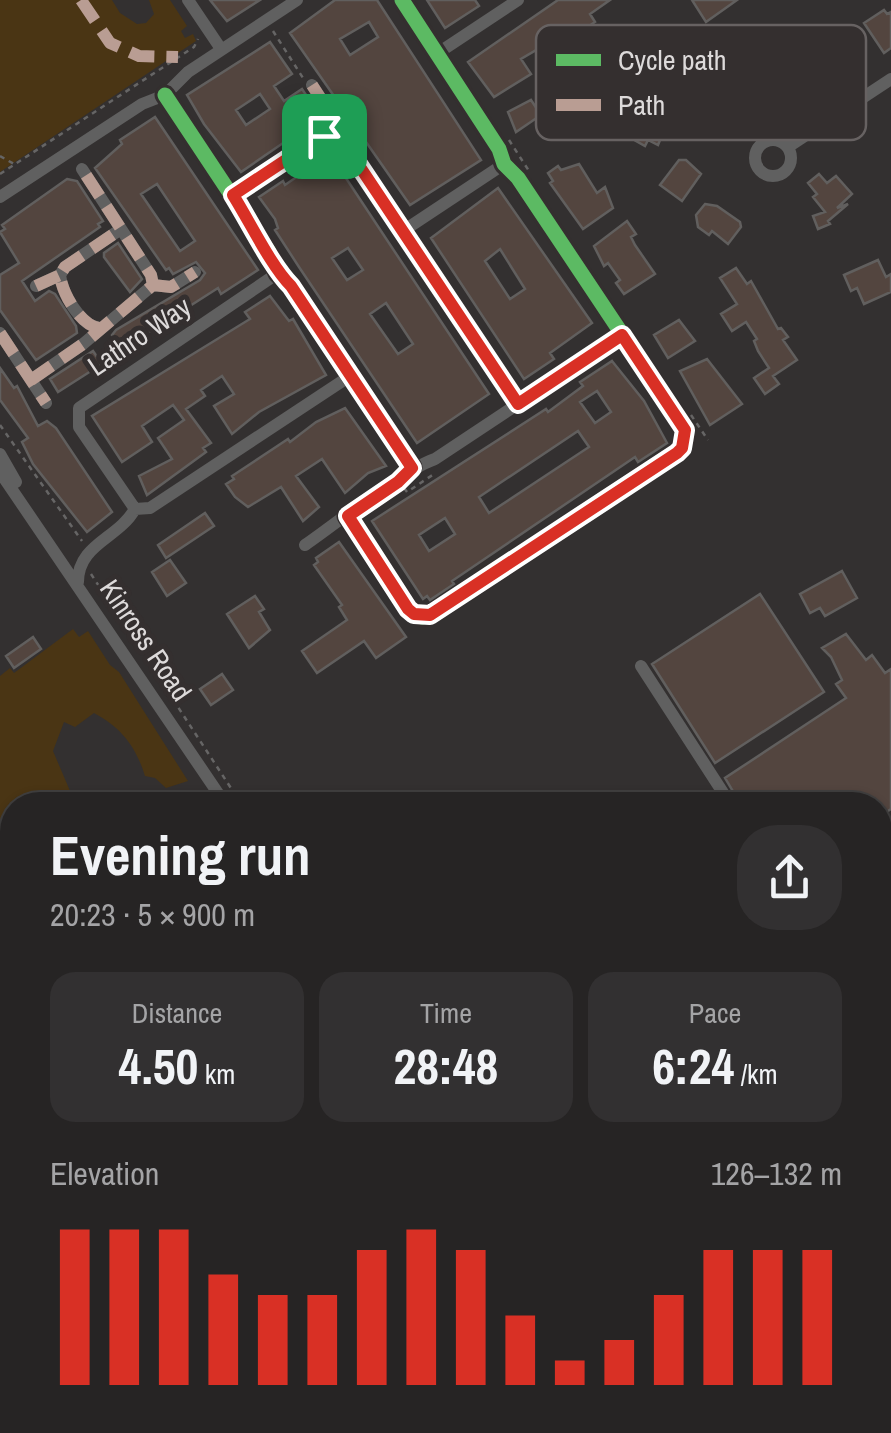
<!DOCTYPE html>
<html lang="en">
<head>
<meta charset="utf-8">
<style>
  body { margin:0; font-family:"Archivo Narrow",sans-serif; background:#323031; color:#f1f3f6; height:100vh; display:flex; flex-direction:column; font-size:38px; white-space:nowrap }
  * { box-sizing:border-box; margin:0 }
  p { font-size:32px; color:#a4a4a6 }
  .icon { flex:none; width:55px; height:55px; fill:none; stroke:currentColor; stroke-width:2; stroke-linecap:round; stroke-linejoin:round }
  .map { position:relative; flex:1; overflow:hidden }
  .sheet { position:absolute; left:0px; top:792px; width:892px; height:642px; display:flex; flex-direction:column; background:#262424; border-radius:40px 40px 0 0; box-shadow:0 2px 8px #0004,0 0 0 2px #424141 }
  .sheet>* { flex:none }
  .pin { position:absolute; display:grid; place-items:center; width:85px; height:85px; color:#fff; margin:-42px; border-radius:20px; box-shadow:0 5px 15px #0006 }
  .round { display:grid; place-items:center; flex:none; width:105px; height:105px; border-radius:40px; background:#323031 }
  .headline { display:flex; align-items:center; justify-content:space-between; height:170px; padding:0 50px }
  h1 { font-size:55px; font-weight:700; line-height:75px }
  .stats { display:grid; grid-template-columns:repeat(3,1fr); gap:15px; height:170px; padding:10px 50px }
  .stats div { display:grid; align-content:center; border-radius:25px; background:#323031; text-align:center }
  .stats b { font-size:50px; font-weight:700 }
  .stats small { font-size:28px; font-weight:400 }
  .stats p { font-size:28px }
  .chart { height:280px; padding:20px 50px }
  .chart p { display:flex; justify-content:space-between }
  .chart svg { width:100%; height:180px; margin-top:10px; stroke:#d93025; stroke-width:6 }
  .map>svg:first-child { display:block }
  .green { fill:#4a3514 }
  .building { fill:#53453f; stroke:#615f5e; stroke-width:2.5; fill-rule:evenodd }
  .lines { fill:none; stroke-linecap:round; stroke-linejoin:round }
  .path { stroke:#666565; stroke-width:2.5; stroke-dasharray:5 5; stroke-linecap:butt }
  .minor { stroke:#606060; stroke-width:12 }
  .highway { stroke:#6f6e6e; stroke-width:20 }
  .quiet { stroke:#b99d93; stroke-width:12; stroke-dasharray:25 12; stroke-linecap:butt }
  .cycleway-casing { stroke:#342f2f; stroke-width:21 }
  .cycleway { stroke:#5cba63; stroke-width:15 }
  .route-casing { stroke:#fff; stroke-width:20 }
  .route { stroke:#d93025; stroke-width:12 }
  .labels { text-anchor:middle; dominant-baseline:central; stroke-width:10; stroke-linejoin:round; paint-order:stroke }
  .street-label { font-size:28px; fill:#dddada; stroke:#342f2f }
  .key { fill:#342f2f; stroke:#676262; stroke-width:2.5 }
  .key-label { font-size:28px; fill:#dddada }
</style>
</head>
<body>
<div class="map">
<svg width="891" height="1433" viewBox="0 0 891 1433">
  <rect width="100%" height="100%" fill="#333030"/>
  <path class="green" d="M 0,0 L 112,0 L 120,13 L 137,24 L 146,23 L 154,14 L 149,0 L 170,0 L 187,26 L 181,31 L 185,38 L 193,34 L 196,41 L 0,172 Z
    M 73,629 L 79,637 L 88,631 L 110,665 L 119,672 L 188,781 L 166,788 L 155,778 L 145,776 C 136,747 122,728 94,713 L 75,727 L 64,722 L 53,751 L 76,805 L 12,805 L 12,907 L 0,912 L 0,676 L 10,668 L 14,673 Z
    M 12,1071 L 12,1301 L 0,1282 L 0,1078 Z
    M 891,1082 L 891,1209 L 880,1193 L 880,1089 Z
    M 271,1423 L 450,1423 L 457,1433 L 278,1433 Z"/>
  <path class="building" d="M 210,0 L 260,0 L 227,21 Z
    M 335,0 L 377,0 L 481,160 L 410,205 L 290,33 ZM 369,22 L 378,37 L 350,55 L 340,39 Z
    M 427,0 L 475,0 L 479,6 L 445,28 Z
    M 558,0 L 610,0 L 590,14 L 595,22 L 571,38 L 567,32 L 521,59 L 531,74 L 494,97 L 468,62 Z
    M 692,0 L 737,0 L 706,22 Z
    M 884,10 L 887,14 L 891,12 L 891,48 L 884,53 L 864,23 Z
    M 270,42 L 292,74 L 274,86 L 284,101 L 302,89 L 321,117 L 241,172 L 204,124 L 187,95 ZM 260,94 L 270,109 L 246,125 L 236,110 Z
    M 531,100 L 541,115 L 516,132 L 508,112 Z
    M 652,102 L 672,110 L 658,145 L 648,140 L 645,146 L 629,137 L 632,132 L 621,127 L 626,116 L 637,122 Z
    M 155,117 L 258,270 L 221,294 L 218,288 L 121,350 L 112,335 L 116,330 L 200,280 L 205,273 L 196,262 L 173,274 L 169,268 L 166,270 L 95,168 L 122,144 L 120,140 ZM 157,184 L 195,241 L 180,251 L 141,194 Z
    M 330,154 L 489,394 L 417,443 L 299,267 L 275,230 L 278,228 L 275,219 L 259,197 L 283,181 L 285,185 ZM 348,248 L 363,270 L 347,280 L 332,258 ZM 386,303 L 413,344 L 398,354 L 370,314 Z
    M 679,160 L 686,160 L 701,174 L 682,201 L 660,185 Z
    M 579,164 L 597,193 L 605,187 L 613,208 L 583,229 L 550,183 L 553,181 L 548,173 L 558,166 L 561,170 Z
    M 819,174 L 827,183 L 836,176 L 852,194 L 837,208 L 848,204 L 828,221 L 830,224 L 818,229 L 813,216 L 825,212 L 813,197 L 817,194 L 808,183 Z
    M 67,179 L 77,181 L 103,221 L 98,224 L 100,227 L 22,281 L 35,301 L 49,291 L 55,294 L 76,326 L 77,333 L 36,360 L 0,310 L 0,275 L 19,263 L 0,232 L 5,229 L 2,225 Z
    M 498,188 L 592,323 L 550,353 L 554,359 L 524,379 L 431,238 ZM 500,249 L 525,289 L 510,299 L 485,261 Z
    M 705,204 L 717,206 L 740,222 L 741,227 L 728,244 L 712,231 L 709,235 L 698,227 L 696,215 Z
    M 627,221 L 636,234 L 631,237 L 635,245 L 655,274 L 624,294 L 616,283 L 620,280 L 608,263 L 604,266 L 594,246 Z
    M 118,243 L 142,279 L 130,292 L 104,257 L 104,253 Z
    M 878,260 L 886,277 L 891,274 L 891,292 L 864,304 L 857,288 L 851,291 L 844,275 Z
    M 736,268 L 747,284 L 751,281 L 778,329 L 781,328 L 788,337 L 783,340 L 797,360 L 773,376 L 779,384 L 765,394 L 754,378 L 769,368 L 758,351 L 754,341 L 757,339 L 746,322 L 732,331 L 721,314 L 737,304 L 720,278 Z
    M 270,296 L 289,321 L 293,319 L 326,375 L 259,412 L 232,434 L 214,406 L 234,394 L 222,376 L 201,390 L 205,396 L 186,409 L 211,443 L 203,448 L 206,452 L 147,495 L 139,476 L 172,459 L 158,438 L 184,420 L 173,405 L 142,426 L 152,442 L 122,462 L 92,416 L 250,319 L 245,312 Z
    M 679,320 L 695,341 L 668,358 L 654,335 Z
    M 93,351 L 102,364 L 58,392 L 50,379 Z
    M 707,359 L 742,404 L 710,425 L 680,371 Z
    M 612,361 L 644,401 L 667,443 L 638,462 L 635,457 L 452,581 L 454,584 L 430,600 L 427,596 L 423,599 L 372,521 L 546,409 L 548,412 L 583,386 L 580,382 ZM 597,391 L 611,412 L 595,423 L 580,402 ZM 578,431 L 589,447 L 489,513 L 479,497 ZM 445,518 L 455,534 L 429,551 L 419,535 Z
    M 0,368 L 14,388 L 17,386 L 38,426 L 47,421 L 56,428 L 112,512 L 87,532 L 33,464 L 22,442 L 28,438 L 0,400 Z
    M 345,408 L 386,466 L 368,473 L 345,493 L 322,459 L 296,476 L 319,507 L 303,521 L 281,487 L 248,507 L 235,497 L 226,484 L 234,479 L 232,476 L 288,439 L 290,442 L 316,422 Z
    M 205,513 L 214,526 L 166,558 L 158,545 Z
    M 339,542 L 406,637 L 376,658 L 364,641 L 317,673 L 302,651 L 347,620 L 339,607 L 342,605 L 314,565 L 318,562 L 316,558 Z
    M 170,560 L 186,583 L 167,596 L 152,572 Z
    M 842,571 L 857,598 L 825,616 L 820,608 L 810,613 L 800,594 Z
    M 760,594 L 824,692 L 715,763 L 652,664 Z
    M 255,596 L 264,609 L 259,612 L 270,630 L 249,648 L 227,614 Z
    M 846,634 L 866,660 L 872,655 L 885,673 L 891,669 L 891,809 L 880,816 L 880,805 L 741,805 L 725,778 L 846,698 L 836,684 L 842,680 L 831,657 L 822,648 Z
    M 33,637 L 41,649 L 14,668 L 6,656 Z
    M 222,674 L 233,690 L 211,705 L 200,689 Z
    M 12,1369 L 12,1405 L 0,1413 L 0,1378 Z"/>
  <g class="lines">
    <path class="path" d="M 273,31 L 303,78
      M 509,140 L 529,171
      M 0,156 L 14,164
      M 0,174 L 194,47 L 198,39
      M 691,415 L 708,440
      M 0,425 L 82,541
      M 404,488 L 407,492 L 434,474
      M 91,574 L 242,805
      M 880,1000 L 891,994"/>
    <path class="minor" d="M 188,0 L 221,49
      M 438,53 L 518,0
      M 312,85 L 334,119 L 332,134
      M 165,95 L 269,252 L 278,273 L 291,286 L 412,467
      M755 158a18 18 0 1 1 36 0a18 18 0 1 1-36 0Z
      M 788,147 L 891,79
      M 233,195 L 313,142 L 332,134 L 339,138 L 518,404
      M 0,197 L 142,104 L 165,95 L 188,72 L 297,0
      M 403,231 L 504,164
      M 153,285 L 171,287 L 195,272
      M 36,286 L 60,275
      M 99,328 C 80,325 62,293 60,275 L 65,267 L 121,229
      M 0,333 L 46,403
      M 31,380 L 83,344 L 153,285 L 151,275 L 82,169
      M 0,454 L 16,482
      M 0,472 L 226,805
      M 135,509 L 79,427 L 79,408 L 278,273
      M 347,516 L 408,609 L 422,617 L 430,615 L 677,453 L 685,439 L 680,421 L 518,178 L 504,164 L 499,149 L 402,0
      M 305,545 C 340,521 399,472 435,459 L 622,335
      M 78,582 C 78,544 118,539 135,509 L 150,508 L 350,376
      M 641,666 L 731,805"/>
    <path class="highway" d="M 880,948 L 891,942
      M 880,980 L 891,974
      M 81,1433 L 96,1422
      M 135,1433 L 151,1422"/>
    <path class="quiet" d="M 81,0 L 110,43 L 139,56 L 178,57
      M 312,85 L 334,119 L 332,134
      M 153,285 L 171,287 L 195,272
      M 36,286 L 60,275
      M 99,328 C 80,325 62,293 60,275 L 65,267 L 121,229
      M 0,333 L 46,403
      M 31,380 L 83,344 L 153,285 L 151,275 L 82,169"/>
    <defs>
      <path id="cycleway" d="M 165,95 L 269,252 L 278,273 L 291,286 L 412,467
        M 347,516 L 408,609 L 422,617 L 430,615 L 677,453 L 685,439 L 680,421 L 518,178 L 504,164 L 499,149 L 402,0"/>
    </defs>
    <use href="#cycleway" class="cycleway-casing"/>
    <use href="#cycleway" class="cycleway"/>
  </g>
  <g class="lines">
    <defs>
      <path id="route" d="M 332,134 L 344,143 L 518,404 L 622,335 L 685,430 L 682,448 L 677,453 L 430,615 L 414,614 L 408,609 L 348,516 L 398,482 L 412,468 L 291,286 C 271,266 250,222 233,195 L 313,142 Z"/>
    </defs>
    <use href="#route" class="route-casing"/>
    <use href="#route" class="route"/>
  </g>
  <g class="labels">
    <g class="street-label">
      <text transform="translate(139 336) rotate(-34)">Lathro Way</text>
      <text transform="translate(146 640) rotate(56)">Kinross Road</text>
    </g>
  </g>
  <rect x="536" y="25" width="330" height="115" rx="15" class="key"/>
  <rect x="556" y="54" width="45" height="12" fill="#5cba63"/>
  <rect x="556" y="99" width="45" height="12" fill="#b99d93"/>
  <g class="key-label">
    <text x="618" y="70">Cycle path</text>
    <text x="618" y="115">Path</text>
  </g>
</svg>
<div class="pin" style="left:324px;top:136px;background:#1e9e55"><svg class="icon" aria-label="arrive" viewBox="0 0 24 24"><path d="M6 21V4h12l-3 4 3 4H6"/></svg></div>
<section class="sheet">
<div class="headline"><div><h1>Evening run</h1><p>20:23 · 5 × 900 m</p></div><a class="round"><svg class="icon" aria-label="share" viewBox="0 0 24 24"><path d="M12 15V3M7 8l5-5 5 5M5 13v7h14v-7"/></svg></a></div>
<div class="stats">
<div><p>Distance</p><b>4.50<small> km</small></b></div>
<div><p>Time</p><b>28:48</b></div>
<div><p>Pace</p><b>6:24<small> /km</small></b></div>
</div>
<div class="chart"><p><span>Elevation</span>126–132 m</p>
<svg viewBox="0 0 160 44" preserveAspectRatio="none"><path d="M5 44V6M15 44V6M25 44V6M35 44V17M45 44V22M55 44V22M65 44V11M75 44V6M85 44V11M95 44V27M105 44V38M115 44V33M125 44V22M135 44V11M145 44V11M155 44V11"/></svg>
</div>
</section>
</div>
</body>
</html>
